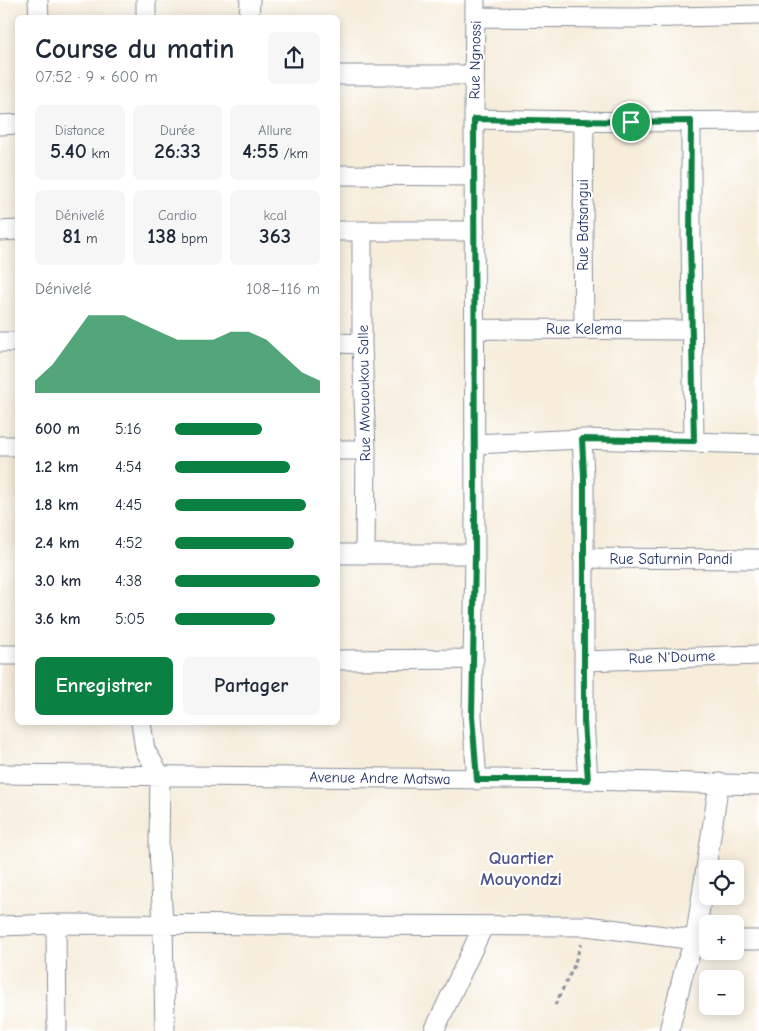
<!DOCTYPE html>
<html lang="fr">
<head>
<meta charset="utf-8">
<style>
  body { margin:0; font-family:"Comic Neue",sans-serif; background:#f6f6f7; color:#1f2937; height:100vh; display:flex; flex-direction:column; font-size:19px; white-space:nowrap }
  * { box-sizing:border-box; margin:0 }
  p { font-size:16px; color:#747a83 }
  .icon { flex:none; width:28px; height:28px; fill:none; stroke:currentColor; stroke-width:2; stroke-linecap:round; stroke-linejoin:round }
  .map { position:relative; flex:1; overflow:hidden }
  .panel { position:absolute; left:15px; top:15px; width:325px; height:710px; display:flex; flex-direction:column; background:#fff; border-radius:8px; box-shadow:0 2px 12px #0003 }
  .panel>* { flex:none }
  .buttons { position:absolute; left:699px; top:860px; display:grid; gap:10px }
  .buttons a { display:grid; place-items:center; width:45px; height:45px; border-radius:8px; background:#fff; box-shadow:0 2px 12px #0003; font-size:25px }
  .pin { position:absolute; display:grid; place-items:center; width:42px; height:42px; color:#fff; margin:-21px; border:2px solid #fff; border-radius:50%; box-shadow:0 1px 5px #0007 }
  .round { display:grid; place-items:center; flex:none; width:52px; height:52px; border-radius:8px; background:#f6f6f7 }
  .head { display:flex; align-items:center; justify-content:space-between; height:85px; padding:0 20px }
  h1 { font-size:28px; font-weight:600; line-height:38px }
  .figures { display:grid; grid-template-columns:repeat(3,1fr); gap:8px; height:85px; padding:5px 20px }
  .figures div { display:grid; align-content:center; border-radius:8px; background:#f6f6f7; text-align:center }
  .figures b { font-size:21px; font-weight:600 }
  .figures small { font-size:14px; font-weight:400 }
  .figures p { font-size:14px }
  .chart { height:140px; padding:10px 20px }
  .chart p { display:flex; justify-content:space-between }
  .chart svg { width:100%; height:90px; margin-top:5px; fill:#0b8043; opacity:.7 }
  .primary-button { display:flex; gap:10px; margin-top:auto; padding:10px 20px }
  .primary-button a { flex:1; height:58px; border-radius:8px; background:#0b8043; color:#fff; font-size:20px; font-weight:600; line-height:58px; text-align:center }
  .primary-button a+a { background:#f6f6f7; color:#1f2937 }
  ul { padding:0 20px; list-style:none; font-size:16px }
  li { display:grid; grid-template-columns:80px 60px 1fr; align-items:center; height:38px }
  li i { height:12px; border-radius:6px; background:#0b8043 }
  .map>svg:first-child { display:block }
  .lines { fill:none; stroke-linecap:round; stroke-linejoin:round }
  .street-casing { stroke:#888e9c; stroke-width:21 }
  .path { stroke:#888e9c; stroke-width:3; stroke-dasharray:4 4; stroke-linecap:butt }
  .street { stroke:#fff; stroke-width:19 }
  .route-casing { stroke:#fff; stroke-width:10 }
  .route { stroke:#0b8043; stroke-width:6 }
  .labels { text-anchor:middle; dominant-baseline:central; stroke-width:4.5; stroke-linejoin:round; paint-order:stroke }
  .street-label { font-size:15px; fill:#1b2f5e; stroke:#fff }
  .quarter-label { font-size:18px; font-weight:bold; fill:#4f548b; stroke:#fff }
</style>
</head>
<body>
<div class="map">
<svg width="759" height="1031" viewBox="0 0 759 1031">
  <rect width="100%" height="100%" fill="#fff"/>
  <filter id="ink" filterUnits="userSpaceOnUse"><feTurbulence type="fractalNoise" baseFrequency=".02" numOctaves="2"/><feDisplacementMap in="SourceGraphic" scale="10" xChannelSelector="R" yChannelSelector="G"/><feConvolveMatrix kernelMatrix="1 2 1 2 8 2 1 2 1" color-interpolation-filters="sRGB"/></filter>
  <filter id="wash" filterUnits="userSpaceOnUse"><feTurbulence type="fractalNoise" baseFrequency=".0096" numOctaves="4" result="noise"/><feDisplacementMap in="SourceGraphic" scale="20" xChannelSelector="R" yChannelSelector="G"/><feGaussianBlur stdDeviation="1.12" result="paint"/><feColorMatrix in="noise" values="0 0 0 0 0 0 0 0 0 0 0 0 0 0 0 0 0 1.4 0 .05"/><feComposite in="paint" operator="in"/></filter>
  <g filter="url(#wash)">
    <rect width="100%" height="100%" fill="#f6eddb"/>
  </g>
  <g filter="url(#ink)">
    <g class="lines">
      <defs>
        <path id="street" d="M 38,0 L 39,18
          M 475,0 L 474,119 L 475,554 L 472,716 L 477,780
          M 476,17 L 635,18 L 759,15
          M 146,18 L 146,0
          M 249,18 L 250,0
          M 338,75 L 474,75
          M 474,119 L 631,122 L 759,121
          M 691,121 L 691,238 L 694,441
          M 0,125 L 18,124
          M 338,175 L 474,176
          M 0,231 L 18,230
          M 338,231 L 475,231
          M 362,231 L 362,344 L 366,450 L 365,554
          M 475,329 L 692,330
          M 584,329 L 583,234 L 584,120
          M 0,342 L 18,342
          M 338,343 L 362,344
          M 582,439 L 584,476 L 584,722 L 588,780
          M 474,444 L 582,439 L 759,444
          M 0,446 L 18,446
          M 338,450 L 366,450
          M 338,554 L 475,554
          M 583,558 L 759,559
          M 0,655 L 18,655
          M 338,660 L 474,659
          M 584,661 L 759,655
          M 141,722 L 145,750 L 160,775 L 159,847 L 163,924 L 165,1031
          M 0,774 L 588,780 L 759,785
          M 56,924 L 57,1031
          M 0,926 L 56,924 L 587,926 L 695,940 L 708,940
          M 735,940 L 759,940
          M 434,1031 L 483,927
          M 669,1031 L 685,967 L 695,940 L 719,783"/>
      </defs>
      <use href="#street" class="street-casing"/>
      <path class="path" d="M 555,1005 L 573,968 L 581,944"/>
      <use href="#street" class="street"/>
    </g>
  </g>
  <g class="lines" filter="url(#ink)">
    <defs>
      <path id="route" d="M 474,119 L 631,122 L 691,121 L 690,238 L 694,441 L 582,439 L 584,476 L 584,722 L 588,780 L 477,780 L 472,716 L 475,554 Z"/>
    </defs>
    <use href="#route" class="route-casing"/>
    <use href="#route" class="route"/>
  </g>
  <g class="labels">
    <g class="street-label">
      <text transform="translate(475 60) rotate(-89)">Rue Ngnossi</text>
      <text transform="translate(583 225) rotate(-90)">Rue Batsangui</text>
      <text x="584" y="329">Rue Kelema</text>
      <text transform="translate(364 393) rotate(-91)">Rue Mvououkou Salle</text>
      <text x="671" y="559">Rue Saturnin Pandi</text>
      <text transform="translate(672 657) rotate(-2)">Rue N'Doume</text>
      <text transform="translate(380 778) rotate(1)">Avenue Andre Matswa</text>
    </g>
    <g class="quarter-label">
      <text x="521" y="858">Quartier<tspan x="521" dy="21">Mouyondzi</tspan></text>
    </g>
  </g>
</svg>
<div class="buttons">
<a><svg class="icon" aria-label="locate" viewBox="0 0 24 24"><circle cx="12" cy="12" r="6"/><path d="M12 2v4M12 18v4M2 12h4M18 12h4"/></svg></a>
<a>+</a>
<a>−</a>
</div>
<div class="pin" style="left:631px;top:122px;background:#1e9e55"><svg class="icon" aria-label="arrive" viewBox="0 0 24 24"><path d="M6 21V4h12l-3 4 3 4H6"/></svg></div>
<section class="panel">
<div class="head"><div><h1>Course du matin</h1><p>07:52 · 9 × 600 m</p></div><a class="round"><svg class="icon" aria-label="share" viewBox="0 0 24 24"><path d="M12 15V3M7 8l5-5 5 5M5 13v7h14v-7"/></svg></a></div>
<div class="figures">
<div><p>Distance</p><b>5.40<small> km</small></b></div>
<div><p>Durée</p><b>26:33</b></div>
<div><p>Allure</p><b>4:55<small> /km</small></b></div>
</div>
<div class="figures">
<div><p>Dénivelé</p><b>81<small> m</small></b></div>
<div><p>Cardio</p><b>138<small> bpm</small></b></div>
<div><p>kcal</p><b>363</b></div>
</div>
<div class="chart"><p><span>Dénivelé</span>108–116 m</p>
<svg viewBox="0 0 160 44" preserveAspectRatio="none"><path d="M0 44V38L10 30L20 18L30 6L40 6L50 6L60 10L70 14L80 18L90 18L100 18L110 14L120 14L130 18L140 26L150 34L160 38V44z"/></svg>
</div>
<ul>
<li><b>600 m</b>5:16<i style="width:60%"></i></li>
<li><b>1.2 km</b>4:54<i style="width:79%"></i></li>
<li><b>1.8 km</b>4:45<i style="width:90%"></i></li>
<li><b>2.4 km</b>4:52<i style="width:82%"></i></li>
<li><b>3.0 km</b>4:38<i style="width:100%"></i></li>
<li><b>3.6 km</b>5:05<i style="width:69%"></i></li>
</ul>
<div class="primary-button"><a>Enregistrer</a><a>Partager</a></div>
</section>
</div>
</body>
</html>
